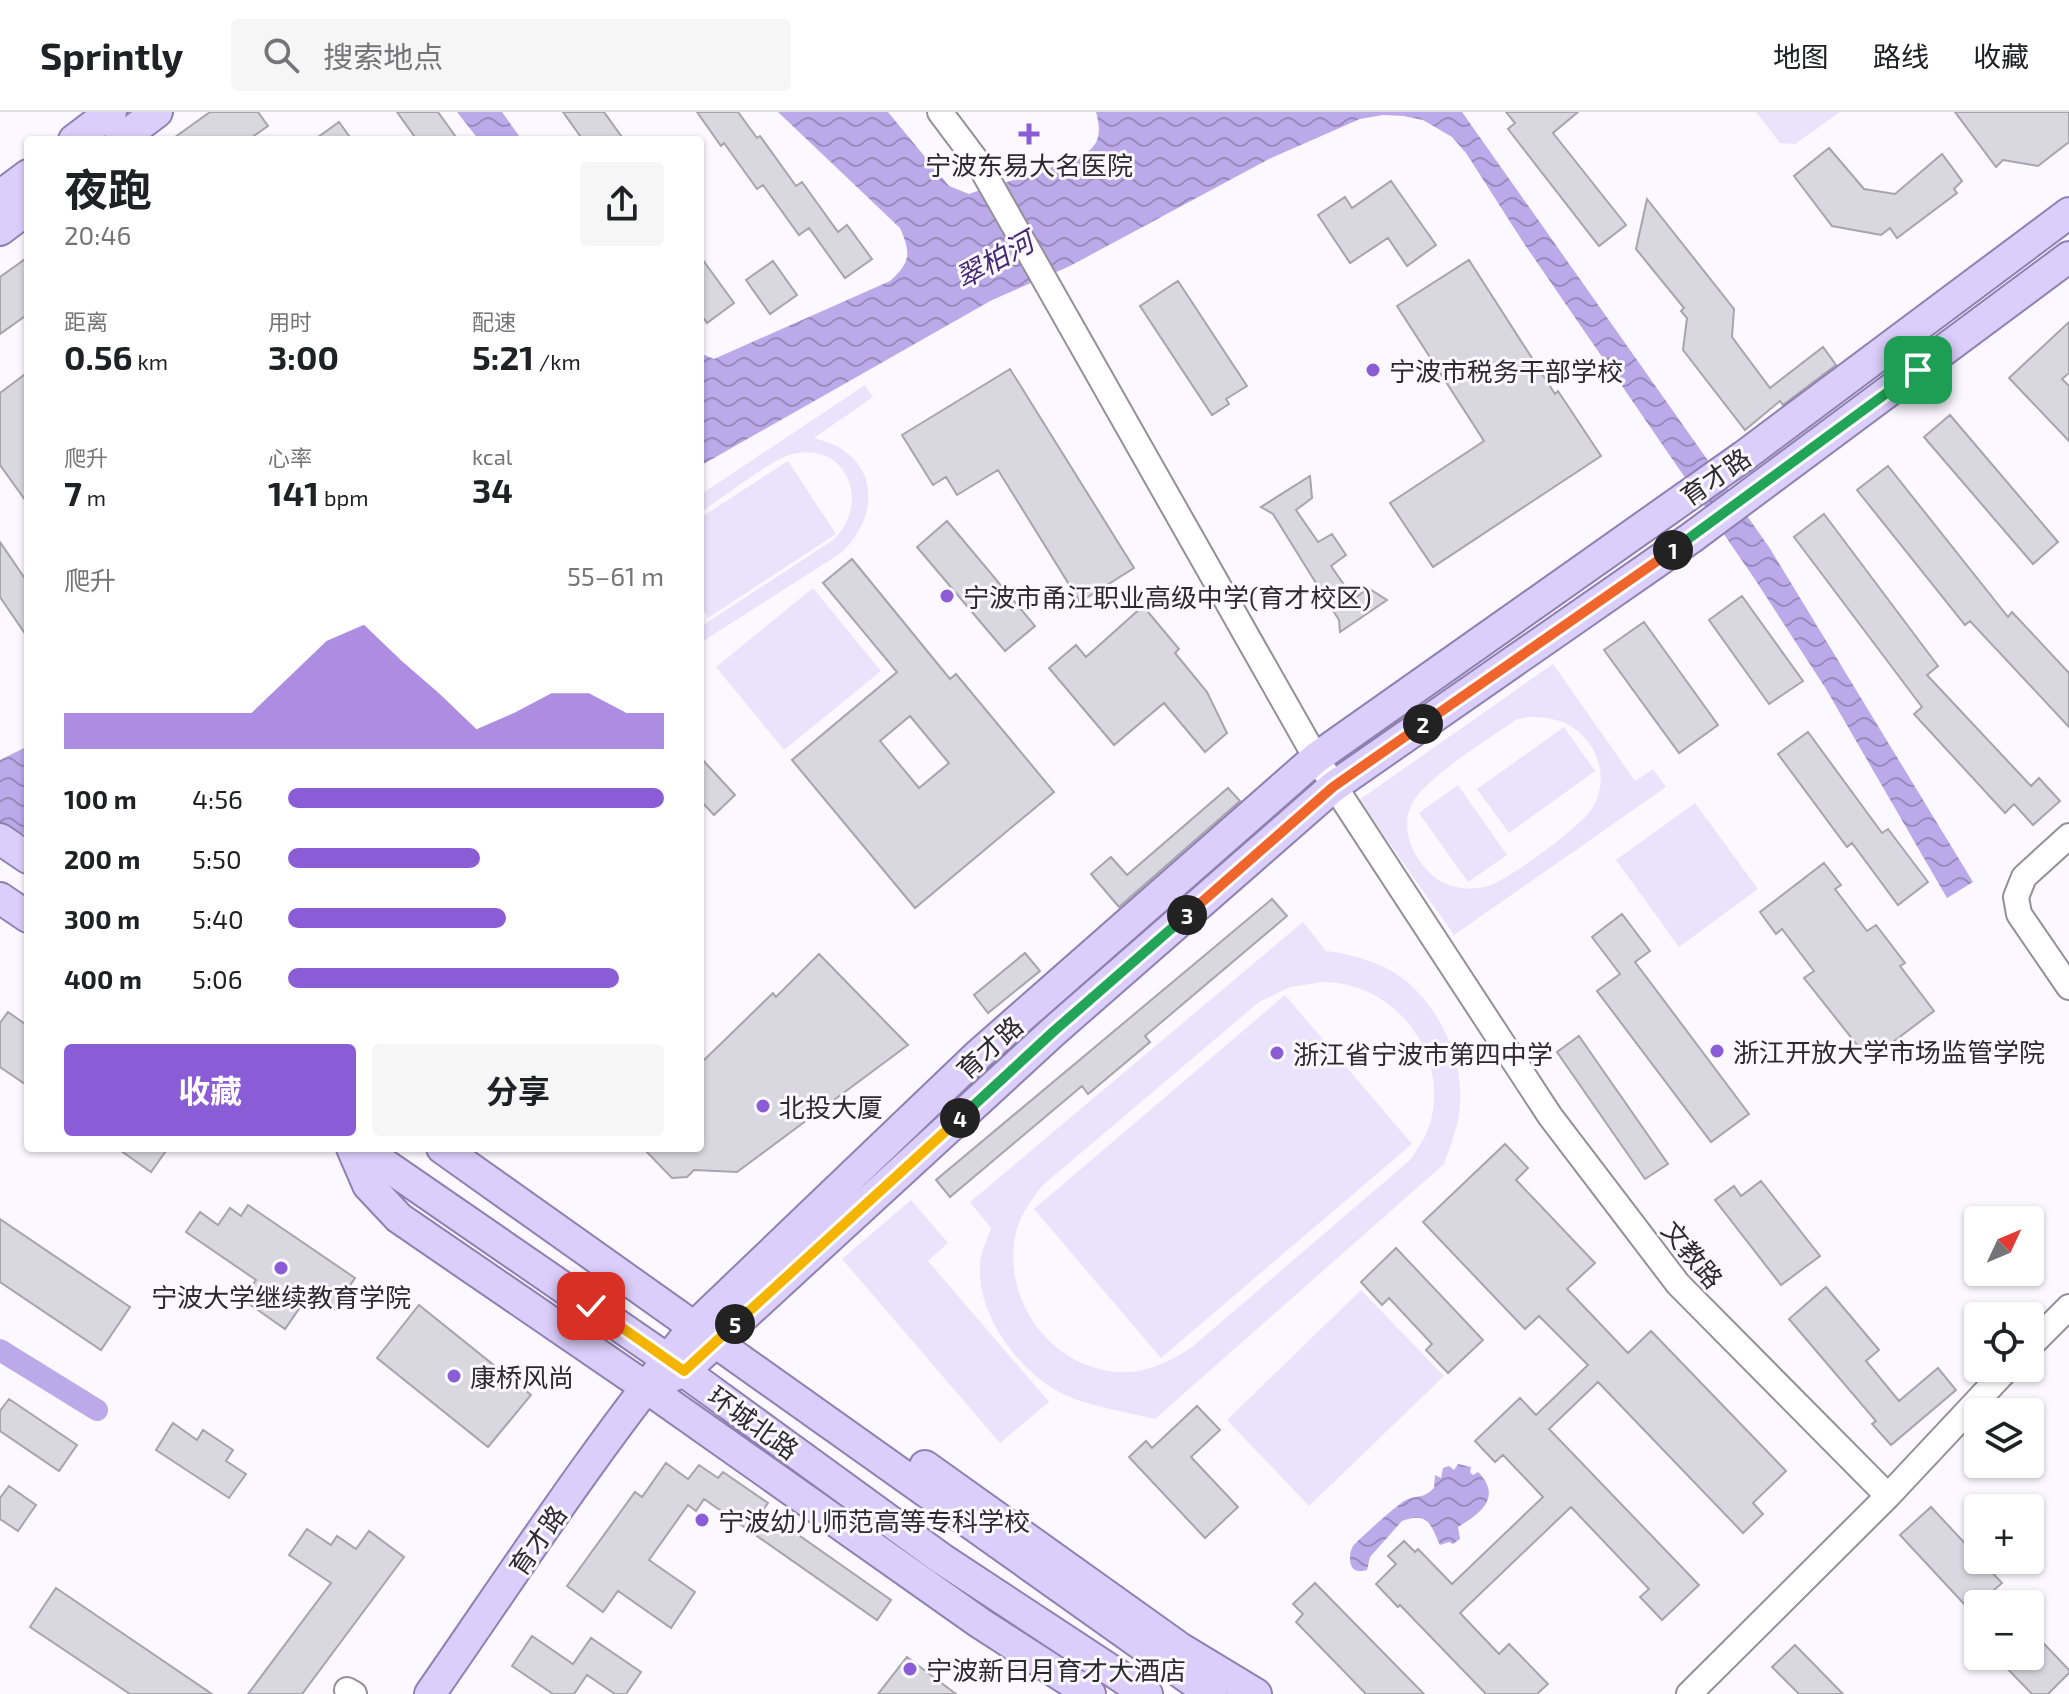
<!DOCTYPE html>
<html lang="zh">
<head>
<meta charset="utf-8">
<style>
  body { margin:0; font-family:"Exo 2","Noto Sans SC",sans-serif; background:#f6f6f6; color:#202124; height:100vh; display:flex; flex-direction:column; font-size:30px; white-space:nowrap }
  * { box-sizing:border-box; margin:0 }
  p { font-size:26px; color:#757577 }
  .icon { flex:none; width:44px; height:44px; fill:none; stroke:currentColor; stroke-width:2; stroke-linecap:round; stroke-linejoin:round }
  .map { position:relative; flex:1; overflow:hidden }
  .sheet { position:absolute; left:24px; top:24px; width:680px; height:1016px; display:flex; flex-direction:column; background:#fff; border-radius:8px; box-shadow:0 2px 6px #0004 }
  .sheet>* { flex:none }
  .needle { width:52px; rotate:46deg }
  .controls { position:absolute; left:1964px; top:1094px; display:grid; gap:16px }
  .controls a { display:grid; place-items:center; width:80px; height:80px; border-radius:8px; background:#fff; box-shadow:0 2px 6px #0004; font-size:40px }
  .pin { position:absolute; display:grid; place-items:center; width:68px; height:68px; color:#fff; margin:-34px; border-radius:16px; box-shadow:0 4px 12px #0006 }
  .km { position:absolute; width:40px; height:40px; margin:-20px; border-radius:50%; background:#222; color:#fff; font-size:22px; line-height:40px; text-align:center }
  .round { display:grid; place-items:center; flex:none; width:84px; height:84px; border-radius:8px; background:#f6f6f6 }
  .head { display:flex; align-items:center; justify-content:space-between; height:136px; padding:0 40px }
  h1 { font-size:44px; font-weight:700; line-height:60px }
  .figures { display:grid; grid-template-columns:repeat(3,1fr); gap:12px; height:136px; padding:8px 40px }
  .figures div { display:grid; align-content:center }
  .figures b { font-size:34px; font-weight:700 }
  .figures small { font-size:22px; font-weight:400 }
  .figures p { font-size:22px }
  .chart { height:224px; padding:16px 40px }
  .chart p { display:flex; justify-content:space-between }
  .chart svg { width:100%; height:144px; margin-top:8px; fill:#8a5dd7; opacity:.7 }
  .action { display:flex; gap:16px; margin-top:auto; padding:16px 40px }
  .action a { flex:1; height:92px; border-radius:8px; background:#8a5dd7; color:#fff; font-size:32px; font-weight:700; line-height:92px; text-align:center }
  .action a+a { background:#f6f6f6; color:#202124 }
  ul { padding:0 40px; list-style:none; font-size:26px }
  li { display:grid; grid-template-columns:128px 96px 1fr; align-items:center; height:60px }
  li i { height:20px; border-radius:10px; background:#8a5dd7 }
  header { display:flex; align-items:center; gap:48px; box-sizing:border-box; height:112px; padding:0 40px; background:#fff; border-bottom:2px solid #e0e0e0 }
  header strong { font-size:38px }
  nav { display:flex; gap:44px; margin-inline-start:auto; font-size:28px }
  .search { width:560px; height:72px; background:#f6f6f6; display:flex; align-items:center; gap:20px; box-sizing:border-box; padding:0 28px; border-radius:8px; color:#757577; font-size:30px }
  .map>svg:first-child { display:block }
  .garden { fill:#eae3fc; fill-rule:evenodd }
  .water { fill:url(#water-waves) }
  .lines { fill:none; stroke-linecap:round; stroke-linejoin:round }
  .canal { stroke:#bca9ea; stroke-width:22 }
  .building { fill:#d9d7e0; stroke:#a6a4ad; stroke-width:2; fill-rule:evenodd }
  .minor-casing { stroke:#939099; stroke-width:28 }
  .major-casing { stroke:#8f80b2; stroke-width:34 }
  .minor { stroke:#fff; stroke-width:24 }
  .major { stroke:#dccefb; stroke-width:30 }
  .split-1-casing { stroke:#fff; stroke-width:16 }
  .split-2-casing { stroke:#fff; stroke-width:16 }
  .split-3-casing { stroke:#fff; stroke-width:16 }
  .split-4-casing { stroke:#fff; stroke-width:16 }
  .split-5-casing { stroke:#fff; stroke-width:16 }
  .split-6-casing { stroke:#fff; stroke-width:16 }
  .split-1 { stroke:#22a559; stroke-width:10 }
  .split-2 { stroke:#f0652b; stroke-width:10 }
  .split-3 { stroke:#f0652b; stroke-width:10 }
  .split-4 { stroke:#22a559; stroke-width:10 }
  .split-5 { stroke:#f5b400; stroke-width:10 }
  .split-6 { stroke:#f5b400; stroke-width:10 }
  .poi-dot { fill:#8a5dd7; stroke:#fbf9ff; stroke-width:3 }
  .labels { text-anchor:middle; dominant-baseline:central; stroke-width:6; stroke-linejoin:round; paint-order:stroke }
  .poi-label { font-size:26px; fill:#2b2a2e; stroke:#fbf9ff; text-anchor:start }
  .street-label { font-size:26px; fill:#2b2a2e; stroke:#fbf9ff }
  .water-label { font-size:28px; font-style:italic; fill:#452873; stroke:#fbf9ff }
</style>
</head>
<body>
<header>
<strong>Sprintly</strong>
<div class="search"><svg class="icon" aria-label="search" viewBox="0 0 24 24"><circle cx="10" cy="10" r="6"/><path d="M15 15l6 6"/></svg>搜索地点</div>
<nav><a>地图</a><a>路线</a><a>收藏</a></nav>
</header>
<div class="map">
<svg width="2069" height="1582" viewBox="0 0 2069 1582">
  <defs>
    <pattern id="water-waves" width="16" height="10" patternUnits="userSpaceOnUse" patternTransform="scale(2)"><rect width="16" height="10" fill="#bca9ea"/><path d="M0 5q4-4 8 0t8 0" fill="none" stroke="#998abe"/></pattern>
  </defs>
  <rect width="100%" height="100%" fill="#fbf9ff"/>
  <path class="garden" d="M 1756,0 L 1840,0 L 1795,32 L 1780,31 Z
    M 865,273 L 873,285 L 814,326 C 824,329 835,332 843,338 C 883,366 871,413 841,441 L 700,531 L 700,515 L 833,428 C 873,390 845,326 789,343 C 768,350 721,387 700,401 L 700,383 Z
    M 788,349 L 836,422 L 708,506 L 700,493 L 700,406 Z
    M 813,476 L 881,559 L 784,638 L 716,555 Z
    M 1553,552 L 1635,669 L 1653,657 L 1666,675 L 1454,823 L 1359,688 ZM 1529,605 C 1541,605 1553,606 1565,611 C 1597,626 1612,667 1591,698 C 1579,716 1508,768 1488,774 C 1467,780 1441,775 1427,758 C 1412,742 1402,718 1410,696 C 1420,668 1491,626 1517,607 Z
    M 1564,615 L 1595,659 L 1509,721 L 1477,677 Z
    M 1458,673 L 1507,743 L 1468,770 L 1419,701 Z
    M 1695,691 L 1758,777 L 1679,835 L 1616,748 Z
    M 1303,810 L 1326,839 C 1352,842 1380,850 1402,866 C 1438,893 1464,946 1460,992 C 1459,1013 1451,1032 1444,1052 L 1155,1307 C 1128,1300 1098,1296 1072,1286 C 1023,1267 976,1205 980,1151 C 981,1139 987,1128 991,1116 L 970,1090 ZM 1323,870 C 1391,870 1446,935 1432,1004 C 1428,1021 1420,1034 1410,1048 L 1192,1235 C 1170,1250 1144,1262 1118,1260 C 1049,1255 1001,1186 1016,1120 C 1020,1103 1032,1087 1043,1073 L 1259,890 L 1290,875 Z
    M 1285,883 L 1412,1032 L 1161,1246 L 1034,1097 Z
    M 911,1088 L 948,1131 L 928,1149 L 1049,1290 L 1000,1331 L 842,1147 Z
    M 1361,1178 L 1444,1264 L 1309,1394 L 1227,1308 Z"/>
  <path class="water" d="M 457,0 L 502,0 L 522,28 L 479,28 Z
    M 778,0 L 888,0 L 949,74 L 969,82 C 993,74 1078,50 1092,36 C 1102,26 1099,11 1096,0 L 1462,0 L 1769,435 L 1973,770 L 1947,786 L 1826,577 L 1754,466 L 1523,130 L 1466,41 L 1452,25 L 1423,8 L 1403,4 L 1383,3 L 1360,7 L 1269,47 L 1070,154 L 992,188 L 700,354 L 700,241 L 714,247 L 890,169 C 911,150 911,141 900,116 Z
    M 28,634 L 28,719 L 0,735 L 0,648 Z
    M 1458,1352 L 1471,1355 L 1470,1360 L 1473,1363 L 1478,1360 C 1503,1385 1480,1402 1458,1415 L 1460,1427 L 1453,1432 L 1449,1430 L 1440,1433 C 1431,1414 1429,1399 1402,1409 L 1370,1445 L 1367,1458 C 1360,1460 1354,1460 1351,1453 C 1349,1447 1350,1439 1353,1434 C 1358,1428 1399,1391 1406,1388 C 1418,1382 1422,1388 1434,1376 L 1435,1363 L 1441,1366 L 1443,1356 L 1449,1354 L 1454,1358 Z"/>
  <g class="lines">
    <path class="canal" d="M 0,1238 L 97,1298"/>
  </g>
  <path class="building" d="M 210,0 L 258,0 L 268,14 L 248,28 L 171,28 Z
    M 397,0 L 438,0 L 458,28 L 417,28 Z
    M 563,0 L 604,0 L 624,28 L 583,28 Z
    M 697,0 L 738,0 L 757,26 L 760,24 L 796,74 L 802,70 L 838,120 L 847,113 L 872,147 L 845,166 L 809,116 L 799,123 L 763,73 L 757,77 L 724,31 L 721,34 Z
    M 1506,0 L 1578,0 L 1553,21 L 1626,113 L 1599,134 L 1508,17 L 1515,11 Z
    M 1955,0 L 2069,0 L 2069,30 L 2038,54 L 2003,48 L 1996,55 Z
    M 339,10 L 352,28 L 314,28 Z
    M 1829,36 L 1864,77 L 1895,82 L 1942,42 L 1962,69 L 1954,77 L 1957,81 L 1897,126 L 1890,116 L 1881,123 L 1832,114 L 1794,64 Z
    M 1391,69 L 1436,133 L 1407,154 L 1388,126 L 1350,151 L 1318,103 L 1345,85 L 1352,96 Z
    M 1647,87 L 1734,197 L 1732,225 L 1770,276 L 1823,235 L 1836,253 L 1783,293 L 1780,289 L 1745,318 L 1683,238 L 1687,206 L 1681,199 L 1684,196 L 1636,137 Z
    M 700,144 L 734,191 L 707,211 L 700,201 Z
    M 28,145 L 28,202 L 0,222 L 0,165 Z
    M 1469,148 L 1555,282 L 1558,279 L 1601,344 L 1433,455 L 1390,391 L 1484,329 L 1397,194 Z
    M 773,149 L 797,183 L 770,202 L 746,168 Z
    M 1178,169 L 1247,274 L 1226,287 L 1229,292 L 1212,303 L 1140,194 Z
    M 2069,210 L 2069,261 L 2062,267 L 2069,274 L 2069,329 L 2009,266 Z
    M 1010,257 L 1134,456 L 1080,490 L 998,358 L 957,383 L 946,365 L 933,373 L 902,323 Z
    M 28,260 L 28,392 L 0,353 L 0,281 Z
    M 1950,303 L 2058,430 L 2033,452 L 1924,325 Z
    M 1888,354 L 2008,505 L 2012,500 L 2069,561 L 2069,615 L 1970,509 L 1965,513 L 1857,378 Z
    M 1310,364 L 1312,386 L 1296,398 L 1318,430 L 1332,422 L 1346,443 L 1331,454 L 1354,487 L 1368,476 L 1387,488 L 1340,520 L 1339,508 L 1273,402 L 1261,395 Z
    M 1824,402 L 1938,554 L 1927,563 L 2031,674 L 2039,666 L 2060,689 L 2033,713 L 2014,692 L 2005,701 L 1914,602 L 1922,595 L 1794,425 Z
    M 947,409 L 1035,514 L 1005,539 L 917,435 Z
    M 0,430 L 28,471 L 28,526 L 0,485 Z
    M 852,447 L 950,567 L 956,562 L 1054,680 L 915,796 L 792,648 L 897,560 L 823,471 ZM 910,604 L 949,651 L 919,676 L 880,629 Z
    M 1742,484 L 1803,569 L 1769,592 L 1709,508 Z
    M 1143,494 L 1179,537 L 1175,541 L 1207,580 L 1227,621 L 1205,640 L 1164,591 L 1114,633 L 1049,556 L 1076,533 L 1086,545 Z
    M 1644,510 L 1718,613 L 1679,641 L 1604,538 Z
    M 1808,620 L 1882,721 L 1888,717 L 1928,770 L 1898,793 L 1852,731 L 1847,735 L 1778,642 Z
    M 700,645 L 735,683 L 714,703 L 700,688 Z
    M 1228,676 L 1240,689 L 1119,795 L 1091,762 L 1111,745 L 1127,763 Z
    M 1824,751 L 1841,773 L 1835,777 L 1867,819 L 1876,813 L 1905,851 L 1900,854 L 1934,899 L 1869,948 L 1804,866 L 1814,859 L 1782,817 L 1776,822 L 1760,800 Z
    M 1272,787 L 1287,804 L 1145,924 L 1150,930 L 1088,982 L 1082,974 L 950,1085 L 936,1068 Z
    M 1622,802 L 1650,839 L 1635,850 L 1749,1002 L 1711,1030 L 1597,879 L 1620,862 L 1592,825 Z
    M 1025,841 L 1040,859 L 988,901 L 974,883 Z
    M 819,842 L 908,933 L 737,1060 L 694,1058 L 687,1065 L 672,1066 L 643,1036 L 700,1036 L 700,952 L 773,881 L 776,885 Z
    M 8,900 L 28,914 L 28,974 L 0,955 L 0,911 Z
    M 1579,924 L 1668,1052 L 1645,1067 L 1557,940 Z
    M 1505,1032 L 1528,1056 L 1516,1068 L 1595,1151 L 1567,1177 L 1628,1241 L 1651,1219 L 1786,1359 L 1753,1391 L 1763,1402 L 1743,1421 L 1598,1270 L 1549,1317 L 1699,1473 L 1662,1508 L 1640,1485 L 1649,1477 L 1571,1395 L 1460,1501 L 1499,1542 L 1509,1532 L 1548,1572 L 1537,1582 L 1486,1582 L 1400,1493 L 1398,1495 L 1376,1472 L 1396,1452 L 1388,1444 L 1404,1429 L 1415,1440 L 1418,1437 L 1452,1472 L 1543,1385 L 1503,1343 L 1495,1350 L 1475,1329 L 1520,1286 L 1536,1303 L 1588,1253 L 1539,1204 L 1525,1217 L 1423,1110 Z
    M 117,1036 L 168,1036 L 151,1060 Z
    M 1761,1069 L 1820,1144 L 1781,1173 L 1715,1088 L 1734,1074 L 1741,1084 Z
    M 248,1093 L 355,1166 L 334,1197 L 310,1181 L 285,1217 L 242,1187 L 256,1168 L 186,1120 L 200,1100 L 218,1113 L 230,1096 L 241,1104 Z
    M 0,1107 L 130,1195 L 101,1238 L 0,1170 Z
    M 1396,1136 L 1483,1228 L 1448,1261 L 1426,1238 L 1432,1232 L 1389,1186 L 1382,1193 L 1361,1170 Z
    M 1826,1175 L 1879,1238 L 1866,1249 L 1899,1289 L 1938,1256 L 1956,1278 L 1891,1333 L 1872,1312 L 1876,1309 L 1789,1207 Z
    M 419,1193 L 531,1283 L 488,1335 L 377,1246 Z
    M 9,1287 L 77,1333 L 59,1359 L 0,1319 L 0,1299 Z
    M 1197,1294 L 1220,1318 L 1191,1345 L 1238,1395 L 1205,1426 L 1129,1345 L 1146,1329 L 1152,1336 Z
    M 173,1311 L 197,1328 L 203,1318 L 233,1338 L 226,1349 L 246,1362 L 229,1386 L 156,1338 Z
    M 666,1351 L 688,1367 L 699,1353 L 718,1366 L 723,1360 L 768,1391 L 763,1398 L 891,1488 L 877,1508 L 704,1387 L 696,1399 L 688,1393 L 649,1448 L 695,1480 L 671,1516 L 618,1479 L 603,1500 L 567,1474 L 635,1380 L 642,1385 Z
    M 9,1374 L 36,1393 L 18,1419 L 0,1407 L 0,1386 Z
    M 1931,1395 L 2002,1471 L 1993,1479 L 2005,1492 L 1978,1492 L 1978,1507 L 1900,1423 Z
    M 307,1417 L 331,1433 L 337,1424 L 356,1437 L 369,1419 L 404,1445 L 302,1582 L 248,1582 L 331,1471 L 289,1443 Z
    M 1315,1471 L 1424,1582 L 1366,1582 L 1296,1510 L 1303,1502 L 1293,1492 Z
    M 56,1476 L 212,1582 L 130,1582 L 30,1515 Z
    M 2030,1517 L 2069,1558 L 2069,1561 L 2048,1582 L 2032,1582 L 1995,1544 L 2030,1544 Z
    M 532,1524 L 573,1552 L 591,1526 L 641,1560 L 626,1582 L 615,1582 L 587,1563 L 574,1582 L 553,1582 L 512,1554 Z
    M 1795,1533 L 1843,1582 L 1799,1582 L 1772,1555 Z
    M 907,1545 L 956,1582 L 878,1582 Z"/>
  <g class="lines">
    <defs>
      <path id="minor" d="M 940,0 L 979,52 L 1316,646 L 1550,1004 L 1678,1172 L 1888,1384
        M 2069,724 L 2024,765 L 2016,785 L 2019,802 L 2069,875
        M 2030,1234 L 2069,1195
        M 347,1578 L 354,1582
        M 1689,1582 L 1888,1384 L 2008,1256"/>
      <path id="major" d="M 74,28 L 111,0
        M 120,28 L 157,0
        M 0,84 L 28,63
        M 0,118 L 28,97
        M 0,727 L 28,746
        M 0,786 L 28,805
        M 352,1036 L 368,1073 L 399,1106 L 647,1276 L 980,1511 L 1090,1582
        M 361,1036 L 667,1247 L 942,1447 L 1147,1582
        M 442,1036 L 1211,1582
        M 652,1273 L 684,1259 L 1054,919 L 1333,675 L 1691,426 L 2069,145
        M 925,1354 L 1180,1536 L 1256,1582
        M 430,1582 C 516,1458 599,1330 695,1214 L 978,943 L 1316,646 L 1744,344 L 2069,101"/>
    </defs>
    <use href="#minor" class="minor-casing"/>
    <use href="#major" class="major-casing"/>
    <use href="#minor" class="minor"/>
    <use href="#major" class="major"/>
  </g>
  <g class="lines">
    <defs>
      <path id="split-1" d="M 1673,438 L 1918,258"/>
      <path id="split-2" d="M 1423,612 L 1673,438"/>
      <path id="split-3" d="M 1187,803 L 1333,675 L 1423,612"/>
      <path id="split-4" d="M 960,1006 L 1054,919 L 1187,803"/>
      <path id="split-5" d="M 735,1212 L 960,1006"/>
      <path id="split-6" d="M 591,1194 L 684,1259 L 735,1212"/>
    </defs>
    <use href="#split-1" class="split-1-casing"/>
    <use href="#split-2" class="split-2-casing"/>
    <use href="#split-3" class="split-3-casing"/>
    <use href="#split-4" class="split-4-casing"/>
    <use href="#split-5" class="split-5-casing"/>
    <use href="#split-6" class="split-6-casing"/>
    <use href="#split-1" class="split-1"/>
    <use href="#split-2" class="split-2"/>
    <use href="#split-3" class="split-3"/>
    <use href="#split-4" class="split-4"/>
    <use href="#split-5" class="split-5"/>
    <use href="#split-6" class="split-6"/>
  </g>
  <g class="poi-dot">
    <path d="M1025 10h8v8h8v8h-8v8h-8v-8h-8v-8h8z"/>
    <circle cx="1373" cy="258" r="8"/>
    <circle cx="947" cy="484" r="8"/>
    <circle cx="1717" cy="939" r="8"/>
    <circle cx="1277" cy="941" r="8"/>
    <circle cx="763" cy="994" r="8"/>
    <circle cx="281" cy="1156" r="8"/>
    <circle cx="454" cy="1264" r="8"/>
    <circle cx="702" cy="1408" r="8"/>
    <circle cx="910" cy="1557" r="8"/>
  </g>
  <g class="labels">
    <g class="poi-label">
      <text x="1029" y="52" text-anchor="middle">宁波东易大名医院</text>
      <text x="1389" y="258">宁波市税务干部学校</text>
      <text x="963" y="484">宁波市甬江职业高级中学(育才校区)</text>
      <text x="1733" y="939">浙江开放大学市场监管学院</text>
      <text x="1293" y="941">浙江省宁波市第四中学</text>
      <text x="779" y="994">北投大厦</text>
      <text x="281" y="1184" text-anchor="middle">宁波大学继续教育学院</text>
      <text x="470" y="1264">康桥风尚</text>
      <text x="718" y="1408">宁波幼儿师范高等专科学校</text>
      <text x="926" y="1557">宁波新日月育才大酒店</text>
    </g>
    <g class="street-label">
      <text transform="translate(1715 364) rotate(-35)">育才路</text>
      <text transform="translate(989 935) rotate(-42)">育才路</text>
      <text transform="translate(1693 1142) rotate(50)">文教路</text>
      <text transform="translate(754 1310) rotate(36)">环城北路</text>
      <text transform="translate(537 1428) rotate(-55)">育才路</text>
    </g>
    <g class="water-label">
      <text transform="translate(994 147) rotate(-29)">翠柏河</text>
    </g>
  </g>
</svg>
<div class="controls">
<a><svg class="needle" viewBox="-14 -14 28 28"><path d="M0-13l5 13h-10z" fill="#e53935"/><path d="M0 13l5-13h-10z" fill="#757577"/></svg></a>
<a><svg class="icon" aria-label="locate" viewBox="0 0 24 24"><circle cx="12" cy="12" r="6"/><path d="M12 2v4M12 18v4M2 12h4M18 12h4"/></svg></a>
<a><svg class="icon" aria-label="layers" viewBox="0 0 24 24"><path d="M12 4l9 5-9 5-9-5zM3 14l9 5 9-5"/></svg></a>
<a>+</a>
<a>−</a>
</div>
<div class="pin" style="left:1918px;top:258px;background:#1e9e55"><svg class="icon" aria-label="arrive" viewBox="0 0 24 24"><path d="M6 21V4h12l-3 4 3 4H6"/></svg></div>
<div class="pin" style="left:591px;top:1194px;background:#d93025"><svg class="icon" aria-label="check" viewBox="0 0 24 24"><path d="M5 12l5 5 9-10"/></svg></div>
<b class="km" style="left:1673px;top:438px">1</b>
<b class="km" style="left:1423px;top:612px">2</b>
<b class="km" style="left:1187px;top:803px">3</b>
<b class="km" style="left:960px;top:1006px">4</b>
<b class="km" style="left:735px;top:1212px">5</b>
<section class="sheet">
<div class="head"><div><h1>夜跑</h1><p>20:46</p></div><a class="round"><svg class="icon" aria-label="share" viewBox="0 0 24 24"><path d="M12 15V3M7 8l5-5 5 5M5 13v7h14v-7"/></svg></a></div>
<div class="figures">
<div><p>距离</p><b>0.56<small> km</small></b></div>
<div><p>用时</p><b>3:00</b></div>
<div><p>配速</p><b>5:21<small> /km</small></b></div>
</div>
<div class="figures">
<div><p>爬升</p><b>7<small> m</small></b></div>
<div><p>心率</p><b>141<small> bpm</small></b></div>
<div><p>kcal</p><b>34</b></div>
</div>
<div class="chart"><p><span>爬升</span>55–61 m</p>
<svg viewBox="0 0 160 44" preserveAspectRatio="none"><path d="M0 44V33L10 33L20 33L30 33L40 33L50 33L60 22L70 11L80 6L90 17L100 27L110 38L120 33L130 27L140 27L150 33L160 33V44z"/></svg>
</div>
<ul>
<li><b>100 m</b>4:56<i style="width:100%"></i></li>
<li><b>200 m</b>5:50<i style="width:51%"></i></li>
<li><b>300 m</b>5:40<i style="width:58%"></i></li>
<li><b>400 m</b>5:06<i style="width:88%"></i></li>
</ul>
<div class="action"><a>收藏</a><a>分享</a></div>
</section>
</div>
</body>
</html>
